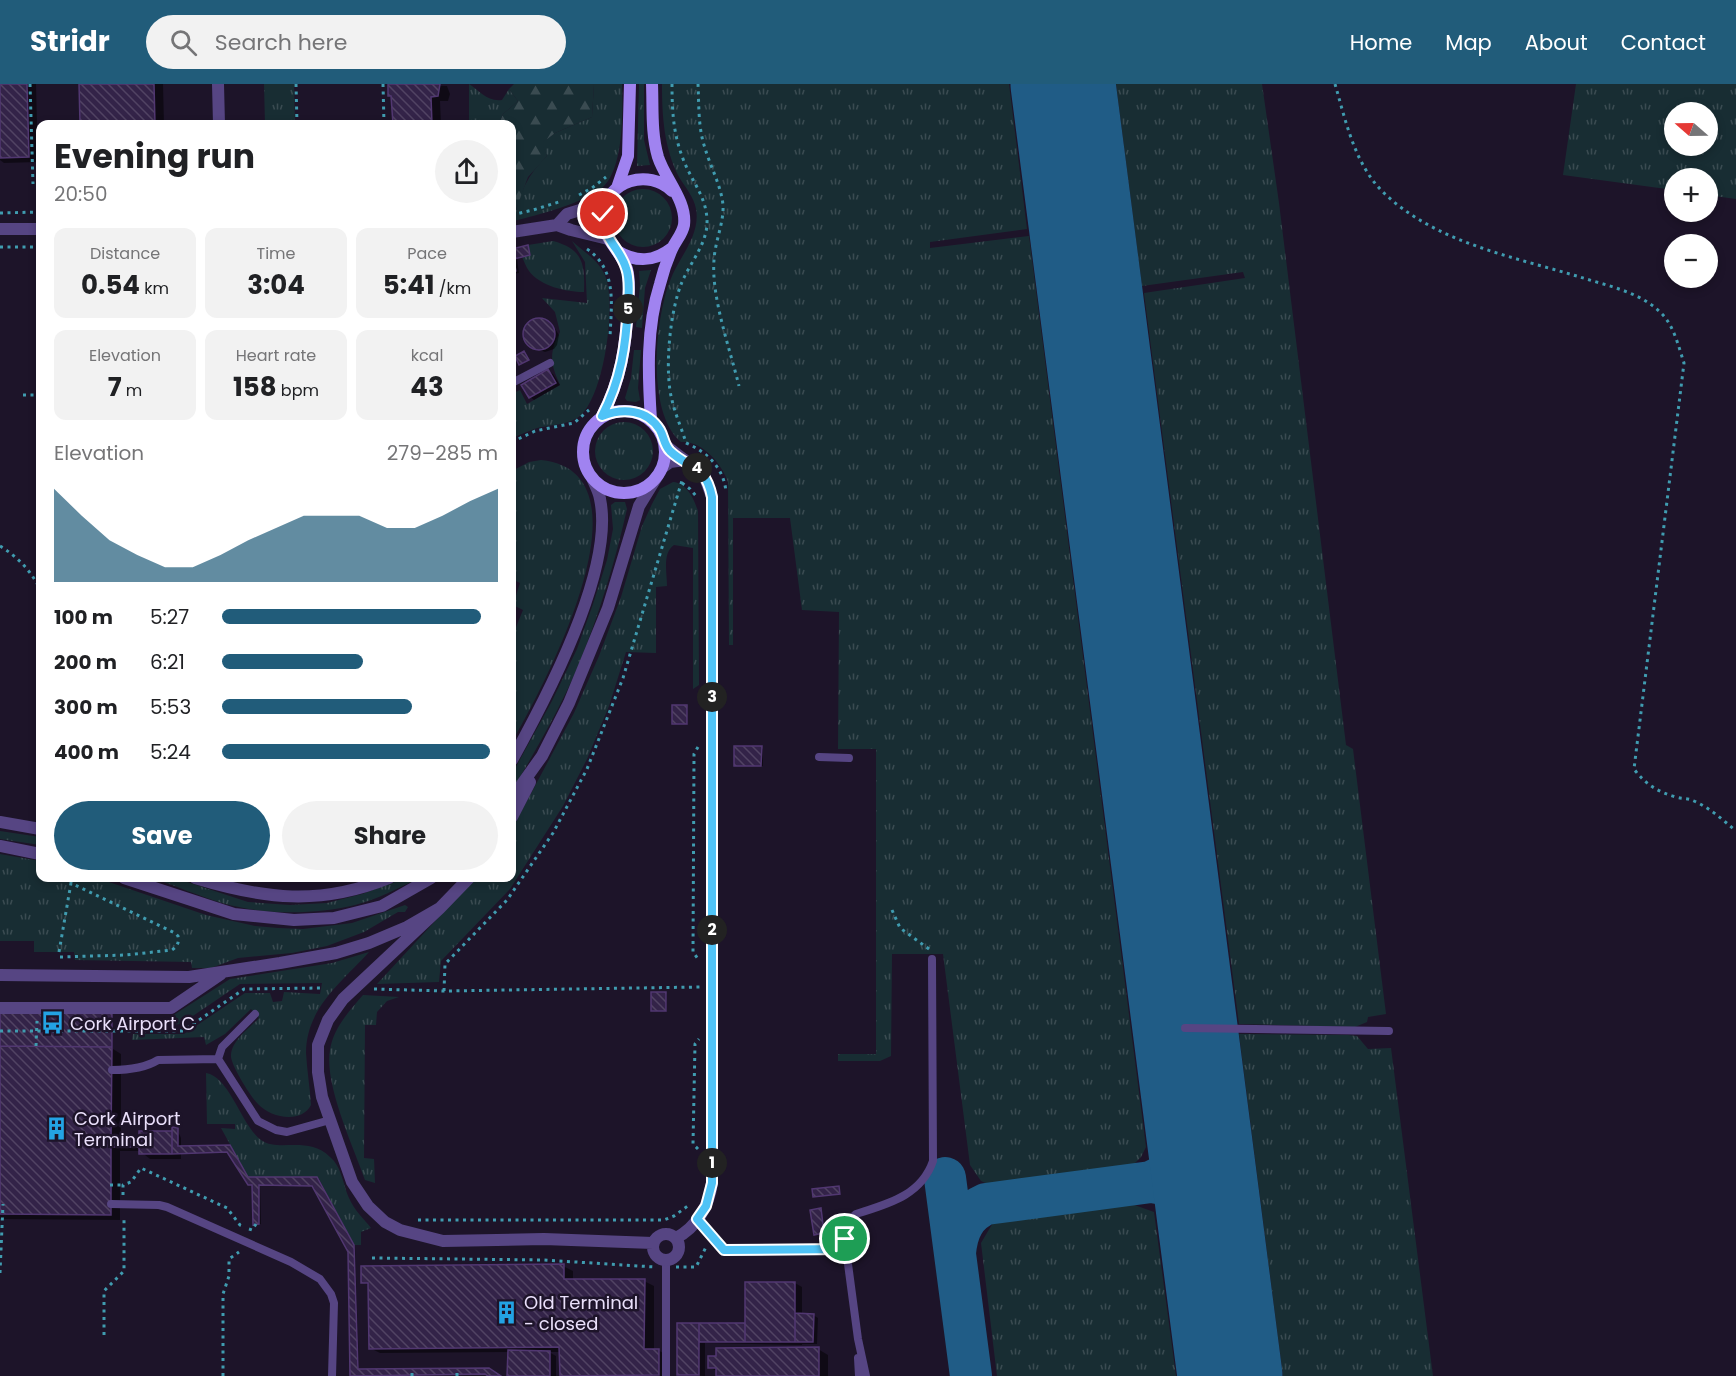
<!DOCTYPE html>
<html lang="en">
<head>
<meta charset="utf-8">
<style>
  body { margin:0; font-family:Poppins,sans-serif; background:#f2f2f2; color:#202124; height:100vh; display:flex; flex-direction:column; font-size:22px; white-space:nowrap }
  * { box-sizing:border-box; margin:0 }
  p { font-size:20px; color:#757577 }
  .icon { flex:none; width:33px; height:33px; fill:none; stroke:currentColor; stroke-width:2; stroke-linecap:round; stroke-linejoin:round }
  .map { position:relative; flex:1; overflow:hidden }
  .panel { position:absolute; left:36px; top:36px; width:480px; height:762px; display:flex; flex-direction:column; background:#fff; border-radius:12px; box-shadow:0 3px 9px #0003 }
  .panel>* { flex:none }
  .needle { width:39px; rotate:290deg }
  .tools { position:absolute; left:1664px; top:18px; display:grid; gap:12px }
  .tools a { display:grid; place-items:center; width:54px; height:54px; border-radius:50%; background:#fff; box-shadow:0 3px 9px #0003; font-size:30px }
  .pin { position:absolute; display:grid; place-items:center; width:51px; height:51px; color:#fff; margin:-26px; border:3px solid #fff; border-radius:50%; box-shadow:0 2px 6px #0007 }
  .km { position:absolute; width:30px; height:30px; margin:-15px; border-radius:50%; background:#222; color:#fff; font-size:16px; line-height:30px; text-align:center }
  .round { display:grid; place-items:center; flex:none; width:63px; height:63px; border-radius:32px; background:#f2f2f2 }
  .summary { display:flex; align-items:center; justify-content:space-between; height:102px; padding:0 18px }
  h1 { font-size:33px; font-weight:700; line-height:45px }
  .stats { display:grid; grid-template-columns:repeat(3,1fr); gap:9px; height:102px; padding:6px 18px }
  .stats div { display:grid; align-content:center; border-radius:12px; background:#f2f2f2; text-align:center }
  .stats b { font-size:26px; font-weight:700 }
  .stats small { font-size:16px; font-weight:400 }
  .stats p { font-size:16px }
  .chart { height:168px; padding:12px 18px }
  .chart p { display:flex; justify-content:space-between }
  .chart svg { width:100%; height:108px; margin-top:6px; fill:#215c7a; opacity:.7 }
  .cta { display:flex; gap:12px; margin-top:auto; padding:12px 18px }
  .cta a { flex:1; height:69px; border-radius:36px; background:#215c7a; color:#fff; font-size:24px; font-weight:700; line-height:69px; text-align:center }
  .cta a+a { background:#f2f2f2; color:#202124 }
  ul { padding:0 18px; list-style:none; font-size:20px }
  li { display:grid; grid-template-columns:96px 72px 1fr; align-items:center; height:45px }
  li i { height:15px; border-radius:8px; background:#215c7a }
  header { display:flex; align-items:center; gap:36px; box-sizing:border-box; height:84px; padding:0 30px; background:#215c7a; color:#fff }
  header strong { font-size:28px }
  nav { display:flex; gap:33px; margin-inline-start:auto; font-size:21px }
  .search { width:420px; height:54px; background:#f2f2f2; display:flex; align-items:center; gap:15px; box-sizing:border-box; padding:0 21px; border-radius:33px; color:#757577; font-size:22px }
  .map>svg:first-child { display:block }
  .grass { fill:url(#grass-tufts); fill-rule:evenodd }
  .forest { fill:url(#forest-firs) }
  .shadow { fill:#0007 }
  .lines { fill:none; stroke-linecap:round; stroke-linejoin:round }
  .taxiway { stroke:#205c86; stroke-width:42 }
  .runway { stroke:#205c86; stroke-width:105 }
  .building { fill:url(#building-back-hatch); stroke:#513771; stroke-width:1.5 }
  .path { stroke:#409cb0; stroke-width:3; stroke-dasharray:3 4.5; stroke-linecap:butt }
  .lane { stroke:#564583; stroke-width:8 }
  .street { stroke:#564583; stroke-width:12 }
  .secondary { stroke:#a083f0; stroke-width:12 }
  .route-casing { stroke:#fff; stroke-width:12 }
  .route { stroke:#4fc3f7; stroke-width:8 }
  .labels { text-anchor:middle; dominant-baseline:central; stroke-width:5; stroke-linejoin:round; paint-order:stroke }
  .poi-label { font-size:18px; fill:#eae0fb; stroke:#1d1429; text-anchor:start }
</style>
</head>
<body>
<header>
<strong>Stridr</strong>
<div class="search"><svg class="icon" aria-label="search" viewBox="0 0 24 24"><circle cx="10" cy="10" r="6"/><path d="M15 15l6 6"/></svg>Search here</div>
<nav><a>Home</a><a>Map</a><a>About</a><a>Contact</a></nav>
</header>
<div class="map">
<svg width="1736" height="1292" viewBox="0 0 1736 1292">
  <defs>
    <pattern id="grass-tufts" width="24" height="20" patternUnits="userSpaceOnUse" patternTransform="scale(1.5)"><rect width="24" height="20" fill="#182d33"/><path d="M3 7l-1-3M5 7V3M7 7l1-3M15 17l-1-3M17 17v-4M19 17l1-3" fill="none" stroke="#3a4b51"/></pattern>
    <pattern id="forest-firs" width="22" height="20" patternUnits="userSpaceOnUse" patternTransform="scale(1.5)"><rect width="22" height="20" fill="#182d33"/><path d="M5 1l3.5 6h-7zM16 11l3.5 6h-7z" fill="#3a4b51"/></pattern>
    <pattern id="building-back-hatch" width="6" height="6" patternUnits="userSpaceOnUse" patternTransform="scale(1.5)"><rect width="6" height="6" fill="#332348"/><path d="M-1 5l2 2M0 0l6 6M5-1l2 2" fill="none" stroke="#514363"/></pattern>
  </defs>
  <rect width="100%" height="100%" fill="#1d1429"/>
  <path class="grass" d="M 264,0 L 294,0 L 295,40 L 265,40 Z
    M 469,0 C 480,7 487,18 502,16 L 509,5 L 518,17 L 503,30 L 499,40 L 469,40 Z
    M 594,0 L 622,0 C 623,27 624,85 602,104 C 584,119 537,131 514,137 C 518,111 528,90 547,72 L 541,59 L 555,49 L 592,33 Z
    M 639,0 L 644,0 L 644,56 L 650,81 L 637,82 Z
    M 662,0 L 1009,0 L 1027,145 L 930,158 L 930,164 L 1029,152 L 1146,1063 L 1141,1073 L 1128,1086 L 994,1103 L 981,1097 L 970,1081 L 943,870 L 892,870 L 891,972 L 880,977 L 838,977 L 838,970 L 876,970 L 876,665 L 838,665 L 839,528 L 802,526 L 790,434 L 733,434 L 733,561 L 729,561 L 728,398 C 722,380 702,356 681,358 C 646,329 655,235 670,197 C 678,174 701,152 696,125 C 694,113 685,103 679,93 C 664,64 662,32 662,0 Z
    M 1116,0 L 1262,0 L 1279,119 L 1346,661 L 1353,665 L 1386,930 L 1368,933 L 1367,938 L 1355,943 L 1239,940 L 1144,209 L 1245,194 L 1243,188 L 1142,202 Z
    M 1576,0 L 1736,0 L 1736,115 L 1707,111 L 1707,94 L 1674,94 L 1674,106 L 1563,91 ZM 1674,28 L 1707,28 L 1707,62 L 1674,62 Z
    M614 134a29 29 0 1 1 58 0a29 29 0 1 1-58 0Z
    M 553,157 C 583,165 585,180 584,208 C 566,208 540,202 529,187 C 526,183 524,177 522,173 L 530,171 L 528,161 Z
    M 572,157 C 584,168 601,178 606,194 C 616,222 604,317 577,334 C 566,341 550,341 537,344 C 528,347 520,351 512,354 L 512,310 L 520,306 L 527,320 L 560,301 C 550,279 549,269 560,248 L 555,228 L 542,214 L 587,219 L 585,178 Z
    M 651,186 L 645,204 L 642,244 L 636,243 L 640,201 L 639,187 Z
    M 634,266 L 641,266 L 638,304 L 640,316 L 636,318 L 627,317 L 625,314 L 631,294 Z
    M595 367a29 29 0 1 1 58 0a29 29 0 1 1-58 0Z
    M 541,376 C 659,388 542,606 512,658 L 512,553 L 523,526 L 513,521 L 520,499 L 512,495 L 512,387 L 529,378 Z
    M 673,398 C 687,399 694,415 698,427 L 699,601 L 693,605 L 693,464 L 674,461 C 662,469 667,489 667,502 L 656,503 L 656,569 L 626,568 L 609,622 L 587,675 L 563,722 L 510,805 L 441,877 L 439,898 L 377,900 L 475,794 L 512,794 L 512,745 L 574,629 L 599,572 L 621,513 L 642,442 L 652,420 L 660,405 Z
    M 615,418 L 625,418 L 627,425 C 615,478 599,531 578,582 C 560,625 535,667 512,707 L 512,690 L 552,617 L 577,565 L 593,520 L 607,476 L 613,445 L 611,421 Z
    M 0,747 L 40,753 L 40,761 L 0,755 Z
    M 0,770 L 40,777 L 40,794 L 97,794 L 206,831 L 255,842 L 278,844 L 303,845 L 352,839 L 405,821 L 408,823 L 405,828 L 398,828 L 364,848 L 327,862 L 292,869 L 238,874 L 211,884 L 192,884 L 191,878 L 75,876 L 74,868 L 34,868 L 34,857 L 0,857 Z
    M 152,794 L 175,794 L 248,818 L 290,821 L 327,819 L 362,810 L 406,794 L 419,794 C 399,804 378,815 355,821 C 312,831 265,831 222,819 C 199,812 176,802 152,794 Z
    M 369,868 C 342,898 306,924 306,969 C 307,987 310,1004 311,1021 C 301,1040 271,1034 258,1020 C 251,1013 230,980 231,971 C 232,956 250,944 259,934 L 251,925 L 225,950 L 206,961 L 204,953 L 132,956 L 133,950 L 184,950 L 245,909 L 270,909 L 273,918 L 282,917 L 284,908 L 320,910 L 322,899 L 240,900 L 181,940 L 169,941 L 169,934 L 230,895 L 332,879 Z
    M 363,911 L 399,913 L 387,917 L 377,928 L 376,941 L 365,941 L 364,1074 L 374,1075 L 375,1099 L 365,1096 C 353,1062 324,1000 330,966 C 333,945 349,927 363,911 Z
    M 1239,950 L 1348,951 L 1357,952 L 1368,965 L 1391,964 L 1433,1292 L 1283,1292 Z
    M 206,989 C 230,993 241,1041 261,1056 C 279,1069 307,1051 330,1073 C 342,1083 343,1101 349,1114 C 354,1126 364,1135 371,1144 L 361,1148 L 361,1161 L 354,1161 L 317,1093 L 248,1093 L 221,1044 L 235,1045 L 235,1040 L 207,1040 Z
    M 1126,1118 L 1154,1128 L 1176,1292 L 997,1292 L 981,1159 L 997,1132 Z"/>
  <path class="forest" d="M 514,0 L 594,0 L 592,33 L 555,49 L 542,59 L 547,72 L 528,93 L 515,128 L 512,128 L 512,40 L 499,40 L 503,30 L 518,17 L 509,5 Z"/>
  <path class="shadow" d="M 0,0 L 36,0 L 38,78 L 4,79 L 0,76 Z
    M 81,0 L 163,0 L 164,40 L 81,40 Z
    M 394,0 L 447,2 L 450,10 L 448,17 L 440,17 L 441,40 L 394,40 L 393,14 L 389,12 Z
    M 528,163 L 531,171 L 517,175 L 519,189 L 512,190 L 512,170 L 515,171 Z
    M 540,235 L 554,243 L 559,251 L 557,261 L 554,265 L 545,268 L 530,262 L 524,254 L 525,245 L 531,237 Z
    M 548,287 L 553,290 L 560,301 L 534,316 L 530,313 Z
    M 687,623 L 688,624 L 688,640 L 673,639 Z
    M 761,664 L 763,665 L 763,682 L 736,681 Z
    M 665,909 L 667,910 L 667,927 L 655,927 Z
    M 0,922 L 113,923 L 113,965 L 121,970 L 121,1057 L 141,1057 L 173,1049 L 177,1045 L 181,1054 L 181,1064 L 231,1064 L 249,1095 L 319,1095 L 355,1163 L 359,1287 L 489,1286 L 499,1292 L 488,1290 L 352,1292 L 350,1168 L 314,1102 L 260,1101 L 261,1140 L 256,1141 L 254,1140 L 254,1101 L 229,1068 L 181,1070 L 181,1075 L 150,1075 L 140,1067 L 120,1067 L 120,1136 L 0,1135 Z
    M 839,1103 L 841,1110 L 814,1112 Z
    M 820,1126 L 825,1150 L 817,1151 L 815,1150 Z
    M 563,1182 L 573,1187 L 573,1196 L 644,1197 L 654,1202 L 654,1266 L 658,1266 L 668,1272 L 668,1292 L 561,1292 L 561,1268 L 549,1268 L 556,1272 L 556,1292 L 509,1292 L 509,1268 L 380,1269 L 370,1264 L 370,1202 L 363,1198 Z
    M 795,1199 L 802,1203 L 802,1231 L 813,1231 L 818,1234 L 817,1260 L 802,1260 L 802,1261 L 705,1259 L 705,1292 L 679,1290 L 678,1240 L 747,1240 Z
    M 818,1265 L 828,1271 L 828,1292 L 718,1292 L 718,1288 L 709,1283 Z"/>
  <g class="lines">
    <path class="taxiway" d="M 945,1094 L 971,1292
      M 1151,1098 C 1185,1102 1198,1115 1212,1146
      M 955,1169 C 957,1146 965,1129 986,1120 L 1151,1098 C 1185,1083 1193,1069 1197,1032"/>
    <path class="runway" d="M 1063,0 L 1230,1292"/>
  </g>
  <path class="building" d="M 0,0 L 27,0 L 29,73 L 0,74 Z
    M 79,0 L 154,0 L 155,40 L 80,40 Z
    M 388,0 L 440,0 L 438,12 L 431,13 L 432,40 L 393,40 L 391,12 L 388,12 Z
    M 528,161 L 530,171 L 514,175 L 512,165 Z
    M 512,168 L 516,187 L 512,188 Z
    M523 250a16 16 0 1 1 32 0a16 16 0 1 1-32 0Z
    M 524,267 L 529,276 L 519,281 L 515,272 Z
    M 548,285 L 556,299 L 529,314 L 521,301 Z
    M 672,621 L 687,621 L 687,640 L 672,640 Z
    M 734,662 L 762,662 L 761,682 L 734,682 Z
    M 651,908 L 666,908 L 666,927 L 651,927 Z
    M 0,920 L 112,921 L 112,963 L 0,962 Z
    M 0,962 L 112,963 L 111,1055 L 139,1055 L 139,1047 L 172,1047 L 172,1070 L 139,1070 L 139,1063 L 111,1063 L 111,1131 L 0,1130 Z
    M 172,1043 L 178,1044 L 178,1062 L 230,1061 L 248,1093 L 317,1093 L 354,1161 L 358,1285 L 489,1284 L 501,1292 L 488,1292 L 485,1290 L 350,1292 L 348,1168 L 312,1102 L 259,1101 L 259,1140 L 253,1141 L 252,1101 L 248,1101 L 227,1068 L 172,1070 Z
    M 839,1102 L 840,1110 L 813,1113 L 812,1105 Z
    M 821,1124 L 824,1149 L 814,1151 L 810,1126 Z
    M 564,1180 L 564,1195 L 645,1195 L 644,1265 L 659,1265 L 659,1291 L 560,1292 L 559,1263 L 369,1265 L 368,1199 L 361,1199 L 361,1182 Z
    M 745,1198 L 795,1198 L 795,1258 L 745,1258 Z
    M 795,1229 L 814,1230 L 813,1258 L 795,1258 Z
    M 677,1239 L 699,1239 L 699,1291 L 677,1291 Z
    M 699,1239 L 745,1239 L 745,1258 L 699,1258 Z
    M 819,1263 L 819,1292 L 716,1292 L 716,1284 L 708,1284 L 708,1272 L 716,1272 L 716,1264 Z
    M 508,1266 L 550,1267 L 550,1292 L 507,1292 Z"/>
  <g class="lines">
    <path class="path" d="M 30,0 L 33,100
      M 296,0 L 297,40
      M 383,0 L 384,40
      M 672,0 C 672,25 673,48 682,72 C 690,96 708,113 707,140 C 706,161 690,179 682,198 C 670,226 664,287 672,316 C 675,330 682,345 686,359
      M 698,0 C 699,21 698,44 705,64 C 710,82 721,101 723,121 C 724,139 715,157 714,176 C 711,213 730,265 739,302
      M 1335,0 C 1346,38 1355,82 1385,110 C 1437,159 1514,173 1580,193 C 1608,202 1641,208 1662,230 C 1674,242 1679,264 1684,279 L 1634,685 C 1645,700 1658,708 1676,713 C 1682,715 1688,714 1694,717 C 1710,724 1723,736 1736,747
      M 579,111 L 592,104 L 606,93
      M 0,129 L 40,128
      M 512,131 L 533,126 L 562,117
      M 0,163 L 40,163
      M 587,165 C 618,186 611,222 610,254
      M 23,311 L 40,311
      M 512,358 L 535,347 L 574,339 L 589,326
      M 686,359 C 707,368 724,384 726,408
      M 682,399 L 690,405 L 696,412
      M 0,462 C 18,473 31,487 40,505
      M 698,663 L 694,670 L 693,868 L 698,875
      M 892,826 L 900,844 L 929,865
      M 59,868 L 71,799
      M 60,873 L 126,871 L 172,866 C 178,862 179,858 178,852 L 175,849 L 71,799 L 71,794
      M 374,905 L 444,907 L 700,903
      M 444,907 L 445,880 L 507,816 L 553,749 L 587,685 L 623,594 L 683,393
      M 0,947 L 183,947 L 244,905 L 320,904
      M 36,962 L 37,937
      M 698,1065 L 693,1060 L 695,960 L 699,955
      M 110,1101 L 123,1101
      M 123,1111 L 123,1101 L 131,1098 L 141,1084 L 227,1124 L 240,1141 L 243,1142
      M 418,1136 L 664,1136 L 674,1132 L 689,1121
      M 249,1145 L 252,1146 L 256,1140
      M 372,1174 L 544,1176 L 655,1183
      M 676,1183 L 696,1183 L 707,1161
      M 0,1189 L 3,1120
      M 104,1251 L 104,1207 L 124,1187 L 124,1132
      M 412,1289 L 412,1292
      M 223,1292 L 223,1210 L 229,1192 L 229,1175 L 239,1168
      M 457,1292 L 457,1288"/>
    <path class="lane" d="M 512,299 L 550,279
      M 819,673 L 849,674
      M 1185,944 L 1389,947
      M 218,975 L 222,963 L 255,930
      M 112,986 C 127,986 145,984 158,976 L 218,975 L 258,1037 L 276,1046 L 287,1048 L 330,1036
      M 111,1120 L 159,1121 L 167,1123 L 291,1178 L 320,1195 L 331,1210 L 334,1219 L 332,1292
      M 697,1135 L 724,1166 L 846,1165 L 858,1255 L 866,1292
      M 846,1165 C 844,1152 844,1139 856,1130 C 887,1120 921,1112 933,1077 L 932,875
      M 666,1176 L 666,1292
      M 858,1274 L 859,1292"/>
    <path class="street" d="M 218,0 L 219,40
      M 557,141 L 567,130 L 606,118
      M 557,141 L 571,146 L 608,155
      M 0,145 L 40,145
      M 512,148 L 557,141
      M 665,361 L 704,391 L 712,413 L 712,1099 C 709,1122 697,1143 676,1154
      M 663,383 L 670,378 L 685,376
      M 512,676 C 546,615 615,485 600,415 C 599,408 595,401 592,394
      M 512,714 L 542,672 L 569,619 L 608,524 L 639,422 L 658,391
      M 512,733 L 530,698
      M 0,738 L 40,745
      M 0,762 L 40,770
      M 124,794 L 234,830 L 294,836 L 334,834 L 382,822 L 431,794
      M 195,794 C 264,815 320,822 389,794
      M 440,824 L 343,915 L 328,936 L 318,961 L 318,988 L 322,1013 L 352,1098 L 368,1122 L 385,1138 L 400,1146 L 443,1157 L 544,1155 L 653,1159
      M 0,891 L 189,893 L 280,879 L 336,869 L 369,859 L 407,843 L 440,824 L 469,794
      M 0,924 L 171,924 L 221,890
      M653 1163a13 13 0 1 1 26 0a13 13 0 1 1-26 0Z"/>
    <path class="secondary" d="M 617,104 L 628,72 L 630,0
      M 617,167 C 637,179 654,178 672,164
      M583 368a41 41 0 1 1 82 0a41 41 0 1 1-82 0Z
      M 602,332 C 621,296 626,262 628,221 C 629,210 630,196 627,185 C 620,165 601,154 603,131 C 606,96 649,84 672,107
      M 651,336 C 648,291 646,244 660,200 C 663,188 667,176 672,165 C 676,156 682,151 684,141 C 687,117 665,95 658,73 C 651,49 653,24 652,0"/>
  </g>
  <g class="lines">
    <defs>
      <path id="route" d="M 603,130 C 604,158 619,162 626,184 C 630,195 629,209 628,221 C 626,261 621,296 602,332 C 623,324 647,325 660,346 C 664,353 664,361 670,367 C 690,386 705,379 712,413 L 712,1099 L 706,1122 L 697,1135 L 724,1166 L 846,1165 L 845,1155"/>
    </defs>
    <use href="#route" class="route-casing"/>
    <use href="#route" class="route"/>
  </g>
  <defs>
    <symbol id="bus-bare" viewBox="-9 -9 18 18"><path d="M-5-6H5V4H4V6H2V4H-2V6H-4V4H-5ZM-3.5-4V0h7V-4ZM-3.5 1.2v1.5H-2V1.2ZM2 1.2v1.5H3.5V1.2Z" fill="#23a3e4" stroke="#1d1429" stroke-width="2.5" paint-order="stroke"/></symbol>
    <symbol id="building-bare" viewBox="-9 -9 18 18"><path d="M-4-6H4V6H1V3H-1V6H-4ZM-2.5-4.3h1.7v1.8h-1.7ZM.8-4.3h1.7v1.8H.8ZM-2.5-1h1.7V.8h-1.7ZM.8-1h1.7V.8H.8Z" fill="#23a3e4" stroke="#1d1429" stroke-width="2.5" paint-order="stroke"/></symbol>
  </defs>
  <g fill-rule="evenodd">
    <use href="#bus-bare" x="36" y="922" width="33" height="33"/>
    <use href="#building-bare" x="40" y="1028" width="33" height="33"/>
    <use href="#building-bare" x="490" y="1212" width="33" height="33"/>
  </g>
  <g class="labels">
    <g class="poi-label">
      <text x="70" y="939">Cork Airport C</text>
      <text x="74" y="1034">Cork Airport<tspan x="74" dy="21">Terminal</tspan></text>
      <text x="524" y="1218">Old Terminal<tspan x="524" dy="21">- closed</tspan></text>
    </g>
  </g>
</svg>
<div class="tools">
<a><svg class="needle" viewBox="-14 -14 28 28"><path d="M0-13l5 13h-10z" fill="#e53935"/><path d="M0 13l5-13h-10z" fill="#757577"/></svg></a>
<a>+</a>
<a>−</a>
</div>
<div class="pin" style="left:845px;top:1155px;background:#1e9e55"><svg class="icon" aria-label="arrive" viewBox="0 0 24 24"><path d="M6 21V4h12l-3 4 3 4H6"/></svg></div>
<div class="pin" style="left:603px;top:130px;background:#d93025"><svg class="icon" aria-label="check" viewBox="0 0 24 24"><path d="M5 12l5 5 9-10"/></svg></div>
<b class="km" style="left:712px;top:1079px">1</b>
<b class="km" style="left:712px;top:846px">2</b>
<b class="km" style="left:712px;top:613px">3</b>
<b class="km" style="left:697px;top:384px">4</b>
<b class="km" style="left:628px;top:225px">5</b>
<section class="panel">
<div class="summary"><div><h1>Evening run</h1><p>20:50</p></div><a class="round"><svg class="icon" aria-label="share" viewBox="0 0 24 24"><path d="M12 15V3M7 8l5-5 5 5M5 13v7h14v-7"/></svg></a></div>
<div class="stats">
<div><p>Distance</p><b>0.54<small> km</small></b></div>
<div><p>Time</p><b>3:04</b></div>
<div><p>Pace</p><b>5:41<small> /km</small></b></div>
</div>
<div class="stats">
<div><p>Elevation</p><b>7<small> m</small></b></div>
<div><p>Heart rate</p><b>158<small> bpm</small></b></div>
<div><p>kcal</p><b>43</b></div>
</div>
<div class="chart"><p><span>Elevation</span>279–285 m</p>
<svg viewBox="0 0 160 44" preserveAspectRatio="none"><path d="M0 44V6L10 17L20 27L30 33L40 38L50 38L60 33L70 27L80 22L90 17L100 17L110 17L120 22L130 22L140 17L150 11L160 6V44z"/></svg>
</div>
<ul>
<li><b>100 m</b>5:27<i style="width:94%"></i></li>
<li><b>200 m</b>6:21<i style="width:51%"></i></li>
<li><b>300 m</b>5:53<i style="width:69%"></i></li>
<li><b>400 m</b>5:24<i style="width:97%"></i></li>
</ul>
<div class="cta"><a>Save</a><a>Share</a></div>
</section>
</div>
</body>
</html>
